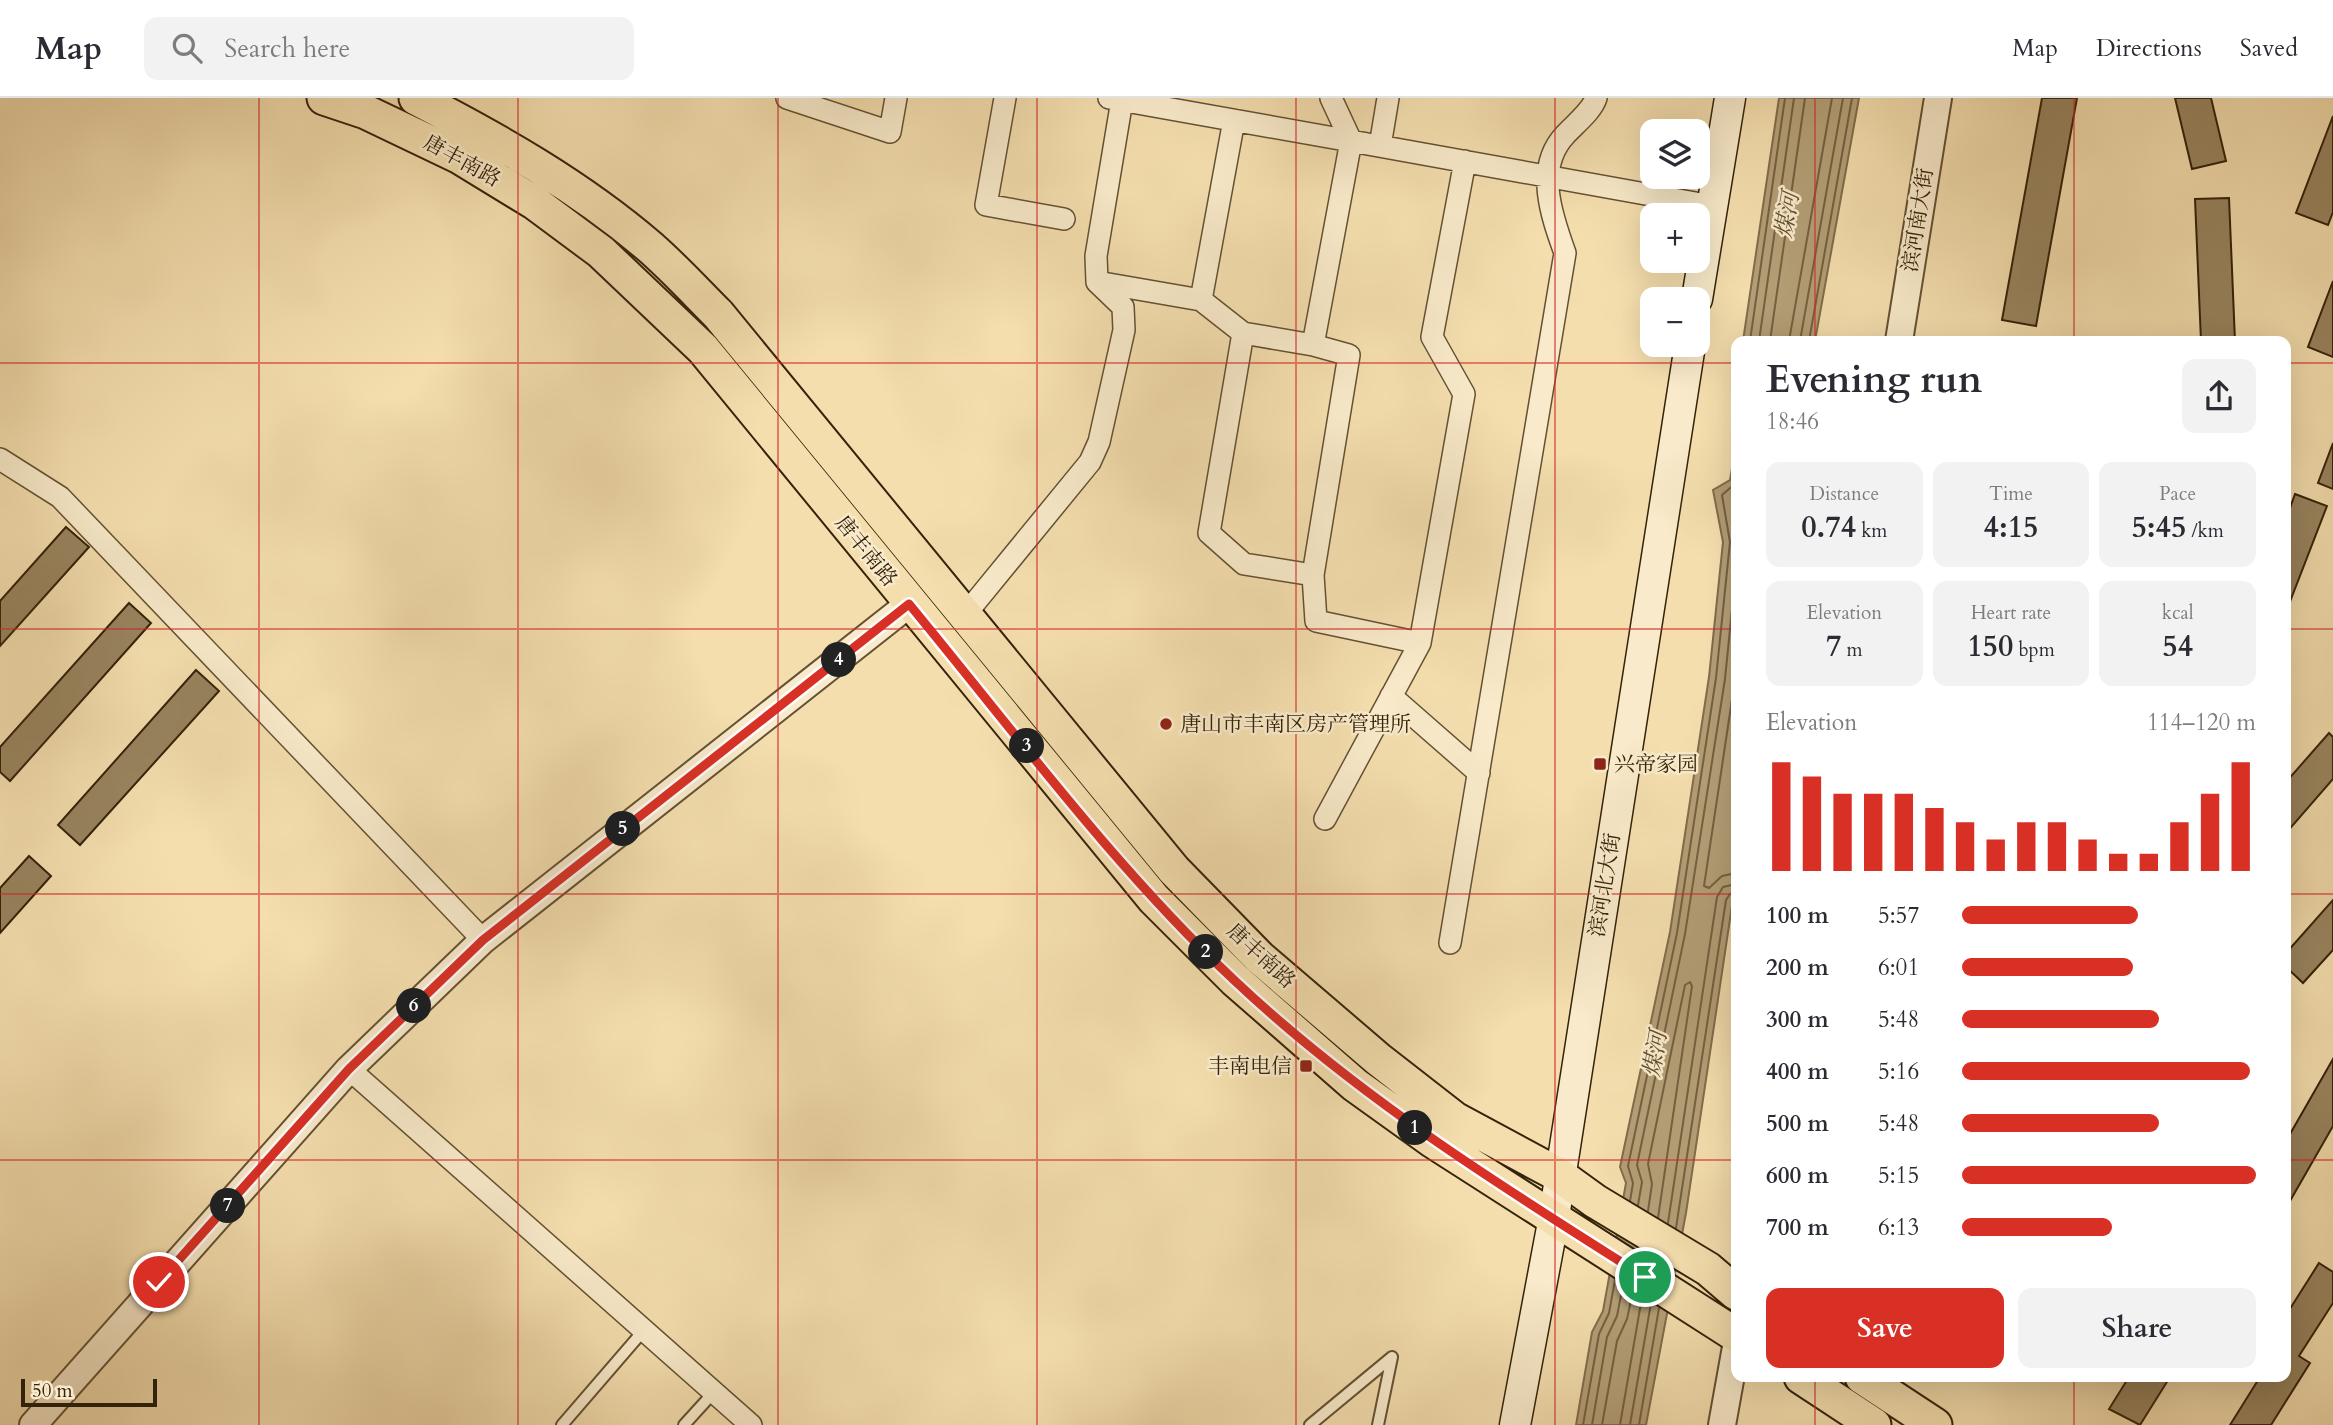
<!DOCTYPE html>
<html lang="en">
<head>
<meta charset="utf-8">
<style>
  body { margin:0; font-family:Cardo,"Noto Serif SC",serif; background:#f2f2f3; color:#2b2b33; height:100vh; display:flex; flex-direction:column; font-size:26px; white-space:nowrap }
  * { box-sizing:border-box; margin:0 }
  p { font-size:23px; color:#7c7c81 }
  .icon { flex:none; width:38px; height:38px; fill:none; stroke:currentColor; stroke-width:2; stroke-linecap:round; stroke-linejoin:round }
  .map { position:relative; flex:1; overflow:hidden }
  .details { position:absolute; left:1731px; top:238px; width:560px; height:1046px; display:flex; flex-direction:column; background:#fff; border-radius:14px; box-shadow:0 7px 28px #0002 }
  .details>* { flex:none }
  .buttons { position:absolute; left:1640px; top:21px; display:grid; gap:14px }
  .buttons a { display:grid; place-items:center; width:70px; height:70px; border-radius:14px; background:#fff; box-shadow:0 7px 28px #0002; font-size:35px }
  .scale { position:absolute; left:21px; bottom:18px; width:136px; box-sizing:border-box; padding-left:7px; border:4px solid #34220a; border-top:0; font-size:19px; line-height:24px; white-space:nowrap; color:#34220a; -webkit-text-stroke:5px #f8eaca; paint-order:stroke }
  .pin { position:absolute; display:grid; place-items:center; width:60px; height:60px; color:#fff; margin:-30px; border:4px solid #fff; border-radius:50%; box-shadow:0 2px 7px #0007 }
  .km { position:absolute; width:35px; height:35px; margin:-18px; border-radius:50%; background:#222; color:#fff; font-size:19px; line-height:35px; text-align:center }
  .round { display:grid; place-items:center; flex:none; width:74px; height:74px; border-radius:14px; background:#f2f2f3 }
  .overview { display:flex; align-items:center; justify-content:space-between; height:119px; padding:0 35px }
  h1 { font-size:38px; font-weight:700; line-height:52px }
  .stats { display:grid; grid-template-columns:repeat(3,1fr); gap:10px; height:119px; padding:7px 35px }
  .stats div { display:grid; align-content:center; border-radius:14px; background:#f2f2f3; text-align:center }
  .stats b { font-size:30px; font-weight:700 }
  .stats small { font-size:19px; font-weight:400 }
  .stats p { font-size:19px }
  .chart { height:196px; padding:14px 35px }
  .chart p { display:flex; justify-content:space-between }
  .chart svg { width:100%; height:126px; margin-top:7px; stroke:#d93025; stroke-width:6 }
  .primary-button { display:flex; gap:14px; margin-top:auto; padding:14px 35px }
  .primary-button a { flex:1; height:80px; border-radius:14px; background:#d93025; color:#fff; font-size:28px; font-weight:700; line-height:80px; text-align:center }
  .primary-button a+a { background:#f2f2f3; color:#2b2b33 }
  ul { padding:0 35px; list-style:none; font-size:23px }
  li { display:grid; grid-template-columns:112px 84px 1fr; align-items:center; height:52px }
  li i { height:18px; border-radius:9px; background:#d93025 }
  header { display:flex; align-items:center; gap:42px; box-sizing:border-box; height:98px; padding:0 35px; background:#fff; border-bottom:2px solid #e1e1e2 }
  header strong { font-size:33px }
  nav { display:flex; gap:38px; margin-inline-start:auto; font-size:24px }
  .search { width:490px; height:63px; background:#f2f2f3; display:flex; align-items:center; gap:18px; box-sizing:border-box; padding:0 24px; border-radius:14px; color:#7c7c81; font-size:26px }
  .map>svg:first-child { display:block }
  .water { fill:#b39e76; stroke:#806c4b; stroke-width:2 }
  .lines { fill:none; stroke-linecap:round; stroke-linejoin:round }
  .shore { stroke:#746040; stroke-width:2 }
  .building { fill:#98845f; stroke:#34220a; stroke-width:2 }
  .service-casing { stroke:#645133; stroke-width:14 }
  .minor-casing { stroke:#645133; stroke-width:24 }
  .tertiary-casing { stroke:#645133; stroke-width:30 }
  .secondary-casing { stroke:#34220a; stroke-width:33 }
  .primary-casing { stroke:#34220a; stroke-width:37 }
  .service { stroke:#f8eaca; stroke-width:10 }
  .minor { stroke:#f8eaca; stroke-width:21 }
  .tertiary { stroke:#f8eaca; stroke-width:26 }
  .secondary { stroke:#f8eaca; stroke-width:30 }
  .primary { stroke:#f4deae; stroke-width:33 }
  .route-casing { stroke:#fff; stroke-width:14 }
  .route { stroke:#d93025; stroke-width:9 }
  .grid { fill:none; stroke:#d62828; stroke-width:2; stroke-opacity:0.55 }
  .poi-dot { fill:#8f2418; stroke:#f8eaca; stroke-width:2.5 }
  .labels { text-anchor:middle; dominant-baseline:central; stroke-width:5; stroke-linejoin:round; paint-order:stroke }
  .street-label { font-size:21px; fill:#34220a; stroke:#f8eaca }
  .poi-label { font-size:21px; fill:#34220a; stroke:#f8eaca; text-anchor:start }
  .water-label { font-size:23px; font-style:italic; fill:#604d30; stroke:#f8eaca }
</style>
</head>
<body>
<header>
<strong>Map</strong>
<div class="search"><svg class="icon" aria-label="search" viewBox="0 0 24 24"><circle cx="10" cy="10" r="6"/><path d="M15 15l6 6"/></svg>Search here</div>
<nav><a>Map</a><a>Directions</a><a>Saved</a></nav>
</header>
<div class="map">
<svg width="2333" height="1327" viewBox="0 0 2333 1327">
  <rect width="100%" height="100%" fill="#f4deae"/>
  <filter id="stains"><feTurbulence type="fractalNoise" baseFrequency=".00286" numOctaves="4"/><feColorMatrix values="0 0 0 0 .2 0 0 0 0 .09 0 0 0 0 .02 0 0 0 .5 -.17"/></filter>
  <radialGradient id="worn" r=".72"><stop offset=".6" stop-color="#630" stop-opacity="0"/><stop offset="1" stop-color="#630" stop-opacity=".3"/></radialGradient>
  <path class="water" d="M 1779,0 L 1859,0 L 1815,243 L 1743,243 Z
    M 1736,349 L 1736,781 L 1686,1115 L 1646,1327 L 1576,1327 L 1592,1234 L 1603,1213 L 1626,1085 L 1620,1069 L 1670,834 L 1709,579 L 1723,444 L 1713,392 L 1730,382 Z"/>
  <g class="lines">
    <path class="shore" d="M 1750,243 L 1785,0
      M 1759,243 L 1794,0
      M 1770,243 L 1805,0
      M 1789,243 L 1832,0
      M 1800,243 L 1843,0
      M 1809,243 L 1852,0
      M 1736,575 L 1704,788 L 1709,790 L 1722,778 L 1736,775
      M 1630,1103 L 1633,1085 L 1628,1068 L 1677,835 L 1716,580 L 1730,444 L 1722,397 L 1736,385
      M 1638,1107 L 1642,1084 L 1637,1067 L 1685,836 L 1725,581 L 1736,471
      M 1648,1113 L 1652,1086 L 1648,1066 L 1685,887 L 1690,884 L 1692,888 L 1658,1120
      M 1668,1125 L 1717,799 L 1723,789 L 1736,786
      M 1676,1130 L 1726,802 L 1730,796 L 1736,794
      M 1583,1327 L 1599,1236 L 1609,1215 L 1615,1182
      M 1592,1327 L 1607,1239 L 1617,1218 L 1623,1187
      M 1602,1327 L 1617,1243 L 1627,1221 L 1633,1193
      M 1620,1327 L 1642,1199
      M 1630,1327 L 1651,1205
      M 1639,1327 L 1659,1210"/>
  </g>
  <path class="building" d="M 2042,0 L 2077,0 L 2036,228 L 2002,222 Z
    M 2175,0 L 2211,0 L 2226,63 L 2192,71 Z
    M 2333,18 L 2333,114 L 2328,127 L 2296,115 Z
    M 2229,100 L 2235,243 L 2201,243 L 2195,101 Z
    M 2333,183 L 2333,259 L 2308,249 Z
    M 2333,345 L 2333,391 L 2318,385 Z
    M 2295,396 L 2327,408 L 2286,514 L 2286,421 Z
    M 66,429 L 89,449 L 0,548 L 0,503 Z
    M 129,505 L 151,525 L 10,683 L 0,674 L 0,649 Z
    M 196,572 L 219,593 L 80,747 L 58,727 Z
    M 2329,635 L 2333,639 L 2333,681 L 2286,735 L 2286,684 Z
    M 29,758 L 51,778 L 0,835 L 0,790 Z
    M 2333,802 L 2333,852 L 2303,885 L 2286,869 L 2286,855 Z
    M 2333,961 L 2333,1028 L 2286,1110 L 2286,1043 Z
    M 2319,1165 L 2333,1174 L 2333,1205 L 2299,1258 L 2310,1265 L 2271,1327 L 2230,1327 L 2260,1279 L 2286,1279 L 2286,1217 Z
    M 2129,1279 L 2170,1279 L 2140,1327 L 2109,1311 Z"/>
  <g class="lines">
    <defs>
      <path id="service" d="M 562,1327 L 644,1232
        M 684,1327 L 714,1294
        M 1310,1327 L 1392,1259 L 1378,1327"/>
      <path id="minor" d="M 787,0 L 890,34 L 896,0
        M 1005,0 L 986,107 L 1064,121
        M 1109,0 L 1351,43 L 1313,247
        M 1331,0 L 1351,43 L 1712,108
        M 1380,48 L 1388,0
        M 1097,184 L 1201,202 L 1243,235 L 1209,435 L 1244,466 L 1313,477
        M 1201,202 L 1234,22
        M 1243,235 L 1313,247 L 1349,257 L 1313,477 L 1316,523 L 1420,545
        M 0,361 L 60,399 L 483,842
        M 964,518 L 1090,364 L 1099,344 L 1124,232 L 1123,209 L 1097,184 L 1096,158 L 1122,2
        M 1391,598 L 1479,675
        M 1325,721 L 1420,545 L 1464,296 L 1432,239 L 1465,63
        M 1450,845 L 1565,155 C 1552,119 1534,70 1565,37 C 1574,27 1592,13 1596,0
        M 349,971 L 751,1327"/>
      <path id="tertiary" d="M 1899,243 L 1938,0
        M 33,1327 L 349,971 L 483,842 L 909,506
        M 1722,1327 L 1736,1249"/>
      <path id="secondary" d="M 1697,201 L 1730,0
        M 1515,1327 L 1554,1119 L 1690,247"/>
      <path id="primary" d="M 324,0 L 366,14 L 458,58 L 535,105 L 601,154 L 703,251 L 1154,801 L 1235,882 L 1355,987 L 1433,1043 L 1736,1237
        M 416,0 C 498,42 580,89 650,149 C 674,170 696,194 718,216 L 1174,772 L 1259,859 L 1378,961 L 1455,1021 L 1559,1077 L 1595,1103 L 1708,1171 L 1736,1195
        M 1801,1279 L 1874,1327
        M 1862,1279 L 1935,1327"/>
    </defs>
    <use href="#service" class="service-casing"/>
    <use href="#minor" class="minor-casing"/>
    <use href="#tertiary" class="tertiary-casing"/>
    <use href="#secondary" class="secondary-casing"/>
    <use href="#primary" class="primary-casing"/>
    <use href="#service" class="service"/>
    <use href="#minor" class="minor"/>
    <use href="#tertiary" class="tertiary"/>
    <use href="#secondary" class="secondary"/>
    <use href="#primary" class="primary"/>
  </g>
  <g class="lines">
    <defs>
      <path id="route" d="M 159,1184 L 349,971 L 483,842 L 909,506 C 1014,633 1114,769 1234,882 C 1358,999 1502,1089 1645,1179"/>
    </defs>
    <use href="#route" class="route-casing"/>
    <use href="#route" class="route"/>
  </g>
  <path class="grid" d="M 259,0 L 259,1327M 518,0 L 518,1327M 778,0 L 778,1327M 1037,0 L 1037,1327M 1296,0 L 1296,1327M 1555,0 L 1555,1327M 1815,0 L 1815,243M 2074,0 L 2074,243M 0,265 L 1736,265M 2286,265 L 2333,265M 0,531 L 1736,531M 2286,531 L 2333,531M 0,796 L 1736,796M 2286,796 L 2333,796M 0,1062 L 1736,1062M 2286,1062 L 2333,1062M 1815,1279 L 1815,1327M 2074,1279 L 2074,1327"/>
  <g class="poi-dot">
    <circle cx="1166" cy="626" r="7"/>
    <rect x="1593" y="659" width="14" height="14" rx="3.5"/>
    <rect x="1299" y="961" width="14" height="14" rx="3.5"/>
  </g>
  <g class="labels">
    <g class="street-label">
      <text transform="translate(462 63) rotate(29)">唐丰南路</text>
      <text transform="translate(1918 122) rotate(-81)">滨河南大街</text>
      <text transform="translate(866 453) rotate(51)">唐丰南路</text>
      <text transform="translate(1605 787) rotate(-81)">滨河北大街</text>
      <text transform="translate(1261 858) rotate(43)">唐丰南路</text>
    </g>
    <g class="poi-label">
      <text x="1180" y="626">唐山市丰南区房产管理所</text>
      <text x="1614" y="666">兴帝家园</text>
      <text x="1292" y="968" text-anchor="end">丰南电信</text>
    </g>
    <g class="water-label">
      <text transform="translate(1787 117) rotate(-80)">煤河</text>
      <text transform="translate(1655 956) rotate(-81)">煤河</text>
    </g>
  </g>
  <rect width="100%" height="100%" filter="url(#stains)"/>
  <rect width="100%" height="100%" fill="url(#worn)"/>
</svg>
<div class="buttons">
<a><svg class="icon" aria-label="layers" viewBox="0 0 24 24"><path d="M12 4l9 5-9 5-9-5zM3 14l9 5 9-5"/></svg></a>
<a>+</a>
<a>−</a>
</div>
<div class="scale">50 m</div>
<div class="pin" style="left:1645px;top:1179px;background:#1e9e55"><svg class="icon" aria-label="arrive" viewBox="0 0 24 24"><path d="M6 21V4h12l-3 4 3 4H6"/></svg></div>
<div class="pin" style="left:159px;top:1184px;background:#d93025"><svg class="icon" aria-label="check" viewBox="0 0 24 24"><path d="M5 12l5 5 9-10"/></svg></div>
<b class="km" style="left:1415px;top:1030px">1</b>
<b class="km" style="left:1206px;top:854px">2</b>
<b class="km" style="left:1027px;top:648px">3</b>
<b class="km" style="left:839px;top:562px">4</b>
<b class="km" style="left:623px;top:731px">5</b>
<b class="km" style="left:414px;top:908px">6</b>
<b class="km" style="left:228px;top:1108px">7</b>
<section class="details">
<div class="overview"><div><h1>Evening run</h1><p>18:46</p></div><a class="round"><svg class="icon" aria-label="share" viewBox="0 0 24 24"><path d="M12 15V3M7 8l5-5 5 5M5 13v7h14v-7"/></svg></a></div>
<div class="stats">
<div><p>Distance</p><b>0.74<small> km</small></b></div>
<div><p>Time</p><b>4:15</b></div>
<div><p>Pace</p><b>5:45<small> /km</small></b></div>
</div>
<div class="stats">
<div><p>Elevation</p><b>7<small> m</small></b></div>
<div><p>Heart rate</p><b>150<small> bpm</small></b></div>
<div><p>kcal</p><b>54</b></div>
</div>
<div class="chart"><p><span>Elevation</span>114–120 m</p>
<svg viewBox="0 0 160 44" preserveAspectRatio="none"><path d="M5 44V6M15 44V11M25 44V17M35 44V17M45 44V17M55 44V22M65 44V27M75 44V33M85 44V27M95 44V27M105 44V33M115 44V38M125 44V38M135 44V27M145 44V17M155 44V6"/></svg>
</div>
<ul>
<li><b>100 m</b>5:57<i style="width:60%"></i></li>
<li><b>200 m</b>6:01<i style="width:58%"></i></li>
<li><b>300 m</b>5:48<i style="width:67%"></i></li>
<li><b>400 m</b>5:16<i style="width:98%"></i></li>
<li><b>500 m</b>5:48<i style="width:67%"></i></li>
<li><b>600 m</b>5:15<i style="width:100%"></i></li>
<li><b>700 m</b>6:13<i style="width:51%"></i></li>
</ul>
<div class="primary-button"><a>Save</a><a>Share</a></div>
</section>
</div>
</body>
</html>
